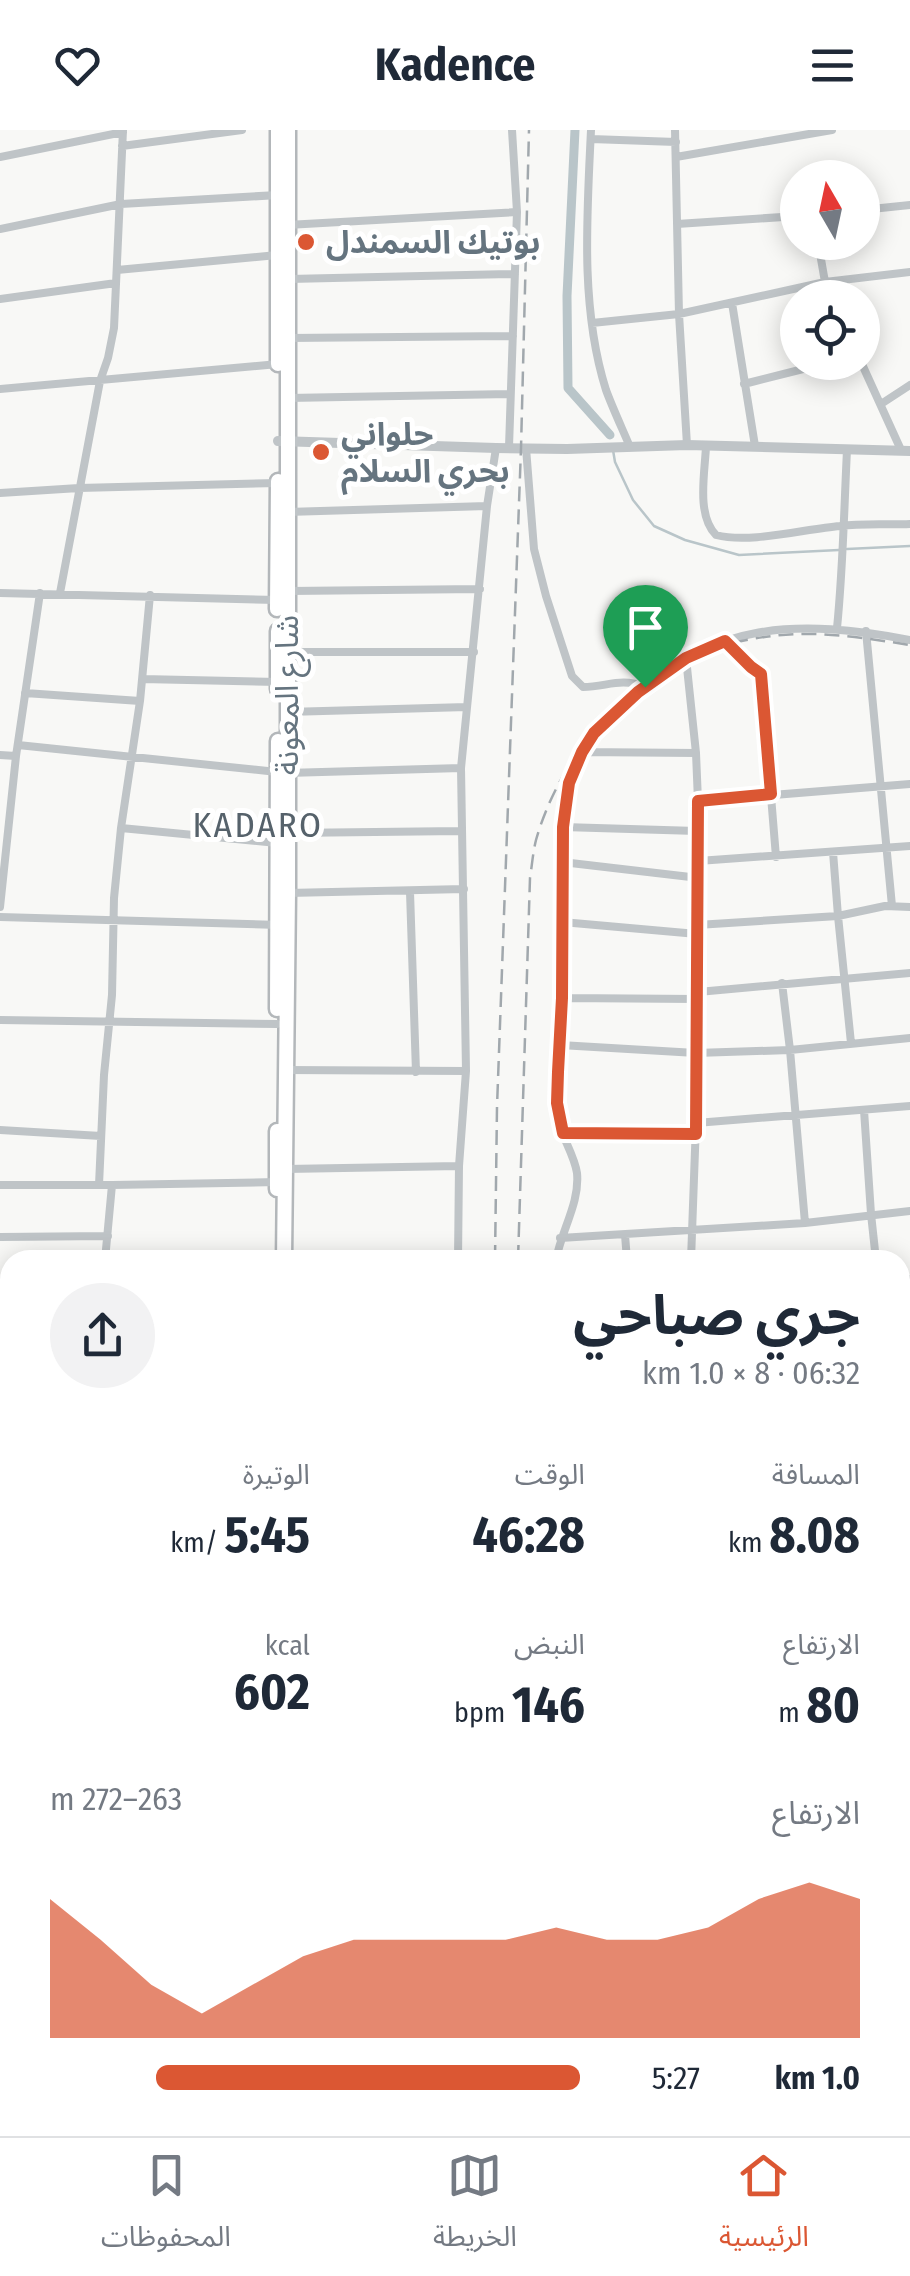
<!DOCTYPE html>
<html lang="ar">
<head>
<meta charset="utf-8">
<style>
  body { margin:0; font-family:"Fira Sans Condensed","Noto Sans Arabic",sans-serif; background:#f2f2f3; color:#1f2937; direction:rtl; height:100vh; display:flex; flex-direction:column; font-size:38px; white-space:nowrap }
  * { box-sizing:border-box; margin:0 }
  p { font-size:32px; color:#747a83 }
  .icon { flex:none; width:55px; height:55px; fill:none; stroke:currentColor; stroke-width:2; stroke-linecap:round; stroke-linejoin:round }
  .map { position:relative; flex:1; overflow:hidden; direction:ltr }
  .drawer { position:absolute; left:0px; top:1120px; width:910px; height:888px; display:flex; flex-direction:column; background:#fff; border-radius:30px 30px 0 0; box-shadow:0 5px 25px #0003; direction:rtl }
  .drawer>* { flex:none }
  .needle { width:65px; rotate:351deg }
  .fabs { position:absolute; left:780px; top:30px; display:grid; gap:20px }
  .fabs a { display:grid; place-items:center; width:100px; height:100px; border-radius:50%; background:#fff; box-shadow:0 5px 25px #0003; font-size:50px }
  .pin { position:absolute; display:grid; place-items:center; width:85px; height:85px; color:#fff; margin:-102px -42px; border-radius:50% 50% 50% 0; rotate:-45deg; box-shadow:0 0 10px #0007 }
  .pin .icon { rotate:45deg }
  .round { display:grid; place-items:center; flex:none; width:105px; height:105px; border-radius:52px; background:#f2f2f3 }
  .head { display:flex; align-items:center; justify-content:space-between; height:170px; padding:0 50px }
  h1 { font-size:55px; font-weight:700; line-height:75px }
  .figures { display:grid; grid-template-columns:repeat(3,1fr); gap:15px; height:170px; padding:10px 50px }
  .figures div { display:grid; align-content:center }
  .figures b { font-size:50px; font-weight:700 }
  .figures small { font-size:28px; font-weight:400 }
  .figures p { font-size:28px }
  .chart { height:280px; padding:20px 50px }
  .chart p { display:flex; justify-content:space-between }
  .chart svg { width:100%; height:180px; margin-top:10px; fill:#db5733; opacity:.7 }
  ul { padding:0 50px; list-style:none; font-size:32px }
  li { display:grid; grid-template-columns:160px 120px 1fr; align-items:center; height:75px }
  li i { height:25px; border-radius:12px; background:#db5733 }
  header { display:flex; justify-content:space-between; align-items:center; height:130px; padding:0 50px; background:#fff; font-size:45px; font-weight:700 }
  .tabs { display:flex; justify-content:space-around; align-items:center; height:140px; border-top:2px solid #e0e1e3; background:#fff; font-size:28px; color:#747a83 }
  .tabs a { display:grid; justify-items:center; gap:5px }
  .tabs .current { color:#db5733 }
  .map>svg:first-child { display:block }
  .lines { fill:none; stroke-linecap:round; stroke-linejoin:round }
  .stream { stroke:#b9c5c9; stroke-width:2.5 }
  .canal { stroke:#b9c5c9; stroke-width:9 }
  .trunk-casing { stroke:#b3b7ba; stroke-width:19 }
  .minor { stroke:#bfc4c7; stroke-width:8 }
  .tertiary { stroke:#bfc4c7; stroke-width:10 }
  .trunk { stroke:#fff; stroke-width:14 }
  .rail { stroke:#a1a8ad; stroke-width:2.5; stroke-dasharray:15 8; stroke-linecap:butt }
  .route-casing { stroke:#fff; stroke-width:20 }
  .route { stroke:#db5733; stroke-width:12 }
  .poi-dot { fill:#db5733; stroke:#fff; stroke-width:4 }
  .labels { text-anchor:middle; dominant-baseline:central; stroke-width:10; stroke-linejoin:round; paint-order:stroke }
  .poi-label { font-size:32px; font-weight:bold; fill:#65747f; stroke:#fff; text-anchor:start }
  .street-label { font-size:32px; fill:#65747f; stroke:#fff }
  .neighbourhood-label { font-size:35px; letter-spacing:2.5px; fill:#56626b; stroke:#fff }
</style>
</head>
<body>
<header><svg class="icon" aria-label="menu" viewBox="0 0 24 24"><path d="M4 6h16M4 12h16M4 18h16"/></svg>Kadence<svg class="icon" aria-label="heart" viewBox="0 0 24 24"><path d="M12 20l-8-8c-3-5 5-10 8-4 3-6 11-1 8 4z"/></svg></header>
<div class="map">
<svg width="910" height="2006" viewBox="0 0 910 2006">
  <rect width="100%" height="100%" fill="#f8f8f6"/>
  <g class="lines">
    <path class="stream" d="M 613,320 L 615,332 L 633,370 L 654,396 L 685,410 L 739,425 L 839,420
      M 847,419 L 910,416"/>
    <path class="canal" d="M 575,0 L 567,166 L 568,258 L 610,305"/>
    <defs>
      <path id="trunk" d="M 278,0 L 278,234
        M 277,479 L 278,351
        M 278,501 L 278,559
        M 277,879 L 278,611
        M 277,1059 L 277,1001
        M 284,1130 L 288,763 L 288,0
        M 275,1998 L 275,2006
        M 285,1998 L 285,2006"/>
    </defs>
    <use href="#trunk" class="trunk-casing"/>
    <path class="minor" d="M 591,0 C 587,85 580,178 606,260 C 613,279 622,298 630,317
      M 675,0 L 679,184 L 687,315
      M 591,9 L 676,12
      M 122,16 L 242,0
      M 0,27 L 123,2
      M 676,27 L 832,0
      M 862,80 L 910,75
      M 677,94 L 798,86
      M 287,95 L 517,82
      M 0,99 L 121,74 L 278,65
      M 818,112 L 825,152 L 832,168
      M 117,140 L 277,125
      M 289,149 L 515,144
      M 0,169 L 116,153
      M 732,173 L 755,316
      M 592,193 L 679,184 L 825,152 L 910,142
      M 288,208 L 513,206
      M 861,232 L 901,320
      M 744,254 L 831,232
      M 0,259 L 278,234
      M 288,268 L 510,264
      M 881,274 L 910,255
      M 706,316 C 705,342 696,385 716,405 C 750,414 804,399 840,396 C 863,393 887,395 910,394
      M 509,317 L 517,82 L 512,0
      M 526,318 L 534,419 L 546,466 L 572,546 L 583,557 C 607,557 620,547 645,557
      M 0,363 L 79,358 L 278,353
      M 287,382 L 487,376
      M 289,461 L 480,459
      M 0,463 L 277,470
      M 60,463 L 100,251 L 108,228 L 114,198 L 123,0
      M 837,498 C 843,439 844,380 847,320
      M 866,501 L 892,776
      M 725,511 L 751,537 L 761,544 L 776,727
      M 288,522 L 474,522
      M 686,528 L 696,623 L 698,671 L 696,993 L 691,1130
      M 142,549 L 278,552
      M 25,563 L 140,571
      M 287,582 L 467,577
      M 18,615 L 277,642
      M 581,622 L 696,623
      M 0,625 L 16,626
      M 287,643 L 461,638
      M 698,671 L 910,654
      M 563,697 L 697,701
      M 121,698 L 277,713
      M 288,703 L 461,701
      M 698,731 L 910,716
      M 562,732 L 699,748
      M 410,762 L 416,942
      M 288,763 L 464,759
      M 0,777 L 16,626 L 40,463
      M 0,787 L 280,795
      M 562,792 L 697,804
      M 697,795 L 838,786 L 833,722
      M 782,853 L 790,920 L 805,1093
      M 698,862 L 910,843
      M 562,868 L 697,869
      M 0,890 L 277,894
      M 851,913 L 838,786 L 885,776 L 910,777
      M 560,915 L 696,923 L 790,920 L 910,908
      M 286,940 L 466,941
      M 864,980 L 871,1084 L 876,1130
      M 696,993 L 910,976
      M 0,1000 L 101,1006
      M 563,1003 L 696,1004
      M 286,1039 L 459,1036
      M 0,1055 L 112,1055 L 277,1052
      M 99,1055 L 104,945 L 112,865 L 114,768 L 121,698 L 140,571 L 150,465
      M 625,1105 L 627,1130
      M 0,1107 L 108,1106
      M 560,1108 L 805,1093 L 910,1081
      M 105,1130 L 112,1055
      M 458,1130 L 459,1036 L 466,941 L 461,638 L 487,376 L 496,318
      M 556,1130 C 561,1101 580,1073 577,1043 C 575,1030 568,1017 563,1005 C 559,994 558,984 557,973 C 558,912 562,851 562,790 C 562,745 557,696 569,653 C 579,618 601,597 626,573 C 712,490 799,489 910,510
      M 900,1149 L 910,1149
      M 0,1194 L 10,1195
      M 900,1212 L 910,1211
      M 900,1276 L 910,1276
      M 0,1289 L 10,1288
      M 900,1340 L 910,1339
      M 0,1370 L 10,1370
      M 900,1403 L 910,1402
      M 900,1461 L 910,1460
      M 0,1515 L 10,1514
      M 900,1536 L 910,1535
      M 900,1608 L 910,1608
      M 0,1622 L 10,1623
      M 900,1680 L 910,1680
      M 0,1712 L 10,1713
      M 0,1790 L 10,1791
      M 900,1811 L 910,1811
      M 900,1865 L 910,1863
      M 0,1881 L 10,1882
      M 0,1998 L 129,2006
      M 693,1998 L 694,2006
      M 810,1998 L 810,2006
      M 386,2006 L 386,1998
      M 482,2006 L 482,1998"/>
    <path class="tertiary" d="M 278,311 L 496,318 L 567,319 L 687,315 L 910,321
      M 900,1731 L 910,1730"/>
    <use href="#trunk" class="trunk"/>
    <path class="rail" d="M 495,1130 L 497,977 L 521,318 L 529,0
      M 518,1130 L 530,748 C 532,735 533,722 536,710 C 556,639 610,566 676,533 C 705,518 740,510 772,506 C 818,500 865,508 910,515
      M 471,2006 L 471,1998"/>
  </g>
  <g class="lines">
    <defs>
      <path id="route" d="M 725,511 L 751,537 L 761,544 L 771,664 L 698,671 L 696,1004 L 563,1003 L 557,973 L 558,942 L 562,868 L 563,697 L 569,653 L 582,622 L 594,603 L 638,562 L 686,528 Z"/>
    </defs>
    <use href="#route" class="route-casing"/>
    <use href="#route" class="route"/>
  </g>
  <g class="poi-dot">
    <circle cx="306" cy="112" r="10"/>
    <circle cx="321" cy="322" r="10"/>
  </g>
  <g class="labels">
    <g class="poi-label">
      <text x="326" y="112">بوتيك السمندل</text>
      <text x="341" y="304">حلواني<tspan x="341" dy="37">بحري السلام</tspan></text>
    </g>
    <g class="street-label">
      <text transform="translate(287 565) rotate(-90)">شارع المعونة</text>
    </g>
    <g class="neighbourhood-label">
      <text x="258" y="695">KADARO</text>
    </g>
  </g>
</svg>
<div class="fabs">
<a><svg class="needle" viewBox="-14 -14 28 28"><path d="M0-13l5 13h-10z" fill="#e53935"/><path d="M0 13l5-13h-10z" fill="#747a83"/></svg></a>
<a><svg class="icon" aria-label="locate" viewBox="0 0 24 24"><circle cx="12" cy="12" r="6"/><path d="M12 2v4M12 18v4M2 12h4M18 12h4"/></svg></a>
</div>
<div class="pin" style="left:645px;top:557px;background:#1e9e55"><svg class="icon" aria-label="arrive" viewBox="0 0 24 24"><path d="M6 21V4h12l-3 4 3 4H6"/></svg></div>
<section class="drawer">
<div class="head"><div><h1>جري صباحي</h1><p>06:32 · 8 × 1.0 km</p></div><a class="round"><svg class="icon" aria-label="share" viewBox="0 0 24 24"><path d="M12 15V3M7 8l5-5 5 5M5 13v7h14v-7"/></svg></a></div>
<div class="figures">
<div><p>المسافة</p><b>8.08<small> km</small></b></div>
<div><p>الوقت</p><b>46:28</b></div>
<div><p>الوتيرة</p><b>5:45<small> /km</small></b></div>
</div>
<div class="figures">
<div><p>الارتفاع</p><b>80<small> m</small></b></div>
<div><p>النبض</p><b>146<small> bpm</small></b></div>
<div><p>kcal</p><b>602</b></div>
</div>
<div class="chart"><p><span>الارتفاع</span>263–272 m</p>
<svg viewBox="0 0 160 44" preserveAspectRatio="none"><path d="M0 44V10L10 20L20 31L30 38L40 31L50 24L60 20L70 20L80 20L90 20L100 17L110 20L120 20L130 17L140 10L150 6L160 10V44z"/></svg>
</div>
<ul>
<li><b>1.0 km</b>5:27<i style="width:80%"></i></li>
</ul>
</section>
</div>
<nav class="tabs">
<a class="current"><svg class="icon" aria-label="home" viewBox="0 0 24 24"><path d="M3 11l9-7 9 7M6 9v11h12V9"/></svg>الرئيسية</a>
<a><svg class="icon" aria-label="map" viewBox="0 0 24 24"><path d="M3 6l6-2 6 2 6-2v14l-6 2-6-2-6 2zM9 4v14M15 6v14"/></svg>الخريطة</a>
<a><svg class="icon" aria-label="saved" viewBox="0 0 24 24"><path d="M7 4h10v16l-5-4-5 4z"/></svg>المحفوظات</a>
</nav>
</body>
</html>
